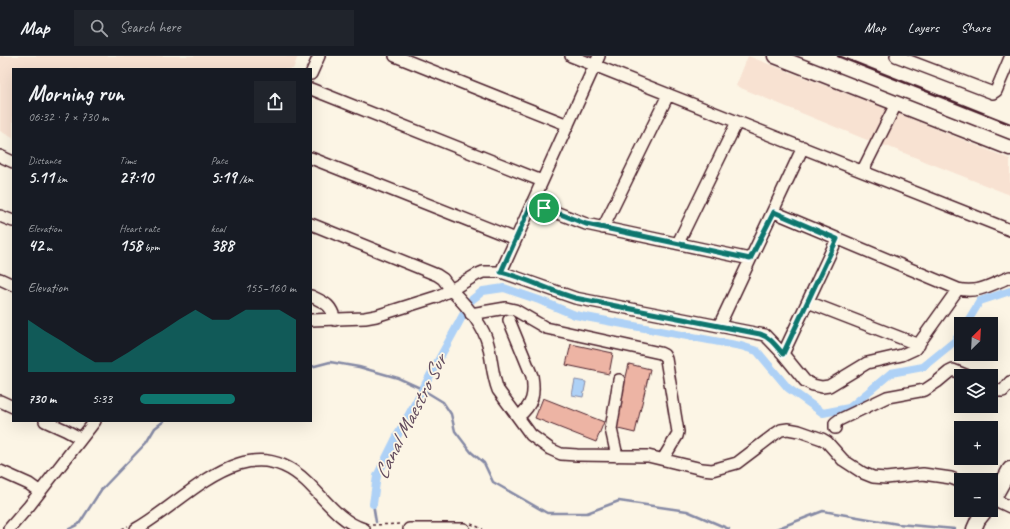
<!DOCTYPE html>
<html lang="en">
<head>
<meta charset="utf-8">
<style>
  body { margin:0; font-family:Caveat,sans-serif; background:#20242c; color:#f1f3f6; height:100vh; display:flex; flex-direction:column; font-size:15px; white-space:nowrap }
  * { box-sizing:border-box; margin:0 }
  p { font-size:13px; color:#9ea1a6 }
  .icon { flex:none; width:22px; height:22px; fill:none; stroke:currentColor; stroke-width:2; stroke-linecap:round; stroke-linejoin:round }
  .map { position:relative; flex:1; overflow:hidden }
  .details { position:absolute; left:12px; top:12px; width:300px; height:354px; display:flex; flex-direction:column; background:#171b24; border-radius:0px; box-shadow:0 4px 16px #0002 }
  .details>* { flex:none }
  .needle { width:26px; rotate:24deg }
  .controls { position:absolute; left:954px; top:261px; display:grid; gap:8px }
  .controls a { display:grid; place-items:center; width:44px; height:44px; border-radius:0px; background:#171b24; box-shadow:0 4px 16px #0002; font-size:20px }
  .pin { position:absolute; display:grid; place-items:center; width:34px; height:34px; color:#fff; margin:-17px; border:2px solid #fff; border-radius:50%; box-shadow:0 1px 4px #0007 }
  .round { display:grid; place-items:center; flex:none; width:42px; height:42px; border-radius:0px; background:#20242c }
  .headline { display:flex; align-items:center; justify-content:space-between; height:68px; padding:0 16px }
  h1 { font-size:22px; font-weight:800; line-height:30px }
  .metrics { display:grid; grid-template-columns:repeat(3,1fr); gap:6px; height:68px; padding:4px 16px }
  .metrics div { display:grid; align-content:center }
  .metrics b { font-size:17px; font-weight:800 }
  .metrics small { font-size:11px; font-weight:400 }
  .metrics p { font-size:11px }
  .chart { height:112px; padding:8px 16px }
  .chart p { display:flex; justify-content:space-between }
  .chart svg { width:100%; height:72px; margin-top:4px; fill:#0f766e; opacity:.7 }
  ul { padding:0 16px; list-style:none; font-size:13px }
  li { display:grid; grid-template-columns:64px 48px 1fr; align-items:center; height:30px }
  li i { height:10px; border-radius:5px; background:#0f766e }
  header { display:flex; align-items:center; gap:24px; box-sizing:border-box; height:56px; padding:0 20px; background:#171b24; border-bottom:1px solid #363941 }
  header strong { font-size:19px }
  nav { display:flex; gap:22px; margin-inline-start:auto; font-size:14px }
  .search { width:280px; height:36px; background:#20242c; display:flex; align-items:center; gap:10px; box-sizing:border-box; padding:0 14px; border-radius:0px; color:#9ea1a6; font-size:15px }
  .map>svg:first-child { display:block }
  .built { fill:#f8e2d2 }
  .water { fill:#aed1f6; stroke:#868aa5 }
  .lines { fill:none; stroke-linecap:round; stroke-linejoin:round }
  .stream { stroke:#868aa5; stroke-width:2.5 }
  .canal { stroke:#aed1f6; stroke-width:8 }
  .building { fill:#edb4a4; stroke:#4a1f2b }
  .minor-casing { stroke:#4a1f2b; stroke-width:14 }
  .major-casing { stroke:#4a1f2b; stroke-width:17 }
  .path { stroke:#4a1f2b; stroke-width:1.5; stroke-dasharray:3 3; stroke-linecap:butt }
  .minor { stroke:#fcf5e5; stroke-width:11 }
  .major { stroke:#fcf5e5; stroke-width:14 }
  .rail { stroke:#4a1f2b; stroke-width:2.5 }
  .route-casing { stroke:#fff; stroke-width:8 }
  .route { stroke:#0f766e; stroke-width:5 }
  .labels { text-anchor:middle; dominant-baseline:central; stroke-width:3.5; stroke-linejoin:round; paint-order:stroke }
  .water-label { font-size:21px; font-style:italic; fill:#634c5e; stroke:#fcf5e5 }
</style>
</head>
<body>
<header>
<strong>Map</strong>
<div class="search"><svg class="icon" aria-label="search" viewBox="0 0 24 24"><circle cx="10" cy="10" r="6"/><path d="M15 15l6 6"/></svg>Search here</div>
<nav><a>Map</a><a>Layers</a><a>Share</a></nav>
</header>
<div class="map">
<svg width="1010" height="473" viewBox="0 0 1010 473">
  <rect width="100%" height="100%" fill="#fcf5e5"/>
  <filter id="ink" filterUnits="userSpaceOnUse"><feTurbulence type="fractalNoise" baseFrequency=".025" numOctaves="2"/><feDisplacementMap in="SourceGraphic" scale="8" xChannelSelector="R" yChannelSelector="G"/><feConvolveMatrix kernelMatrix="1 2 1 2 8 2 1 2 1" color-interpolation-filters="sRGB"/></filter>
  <g filter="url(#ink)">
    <path class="built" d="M 0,0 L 298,0 L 293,13 L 13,13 L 13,82 L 0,75 Z
      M 748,0 L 897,57 L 1010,103 L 1010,139 L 889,91 L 867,84 L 736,30 Z"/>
    <path class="water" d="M 575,324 L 586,326 L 583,341 L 572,339 Z"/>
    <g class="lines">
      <path class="stream" d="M 311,311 L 330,306 L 359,311 L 398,322 L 420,332 L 443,346 L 451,358 L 455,375 L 471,396 L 484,407 L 493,426 L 547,457 L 587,457 L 619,445 L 687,455 L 729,473
        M 373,448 L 376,466
        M 69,473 L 79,468 L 101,434 L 146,387 L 155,372 L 164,365
        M 776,473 L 823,455 L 898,468 L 955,473"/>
      <path class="canal" d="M 469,246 L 483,235 L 504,232 L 539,244 L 575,259 L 741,290 L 757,295 L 788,332 L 823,357 L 849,352 L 891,317 L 923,311 L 955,285 L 961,276
        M 966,268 L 980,245 L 1010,235
        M 373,448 L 377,420 L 395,384 L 463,259"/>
    </g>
    <path class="building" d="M 571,288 L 613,297 L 609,318 L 566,309 Z
      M 629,308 L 650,313 L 635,377 L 614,372 Z
      M 543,342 L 604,366 L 596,386 L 535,362 Z"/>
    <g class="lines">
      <defs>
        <path id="minor" d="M 395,0 L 568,69
          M 571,0 L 1010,174
          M 896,0 L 993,37 L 996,35 L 1010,2
          M 311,18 L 319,0
          M 311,33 L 542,125
          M 0,100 L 13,106
          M 311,102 L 515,183
          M 863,114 L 896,48
          M 532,147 L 586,168 L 750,203
          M 774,156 L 958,233
          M 0,160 L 13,165
          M 311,168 L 437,219 L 443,223 L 451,234 L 476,219 L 483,216 L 501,216 L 575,242 L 765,279 L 783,298 L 805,325 L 813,329 L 822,331 L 829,330 L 867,307 L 902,299 L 915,293 L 958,233 C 978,238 992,228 1010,221
          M 603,172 L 668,39
          M 678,187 L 737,66
          M 501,216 L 599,0
          M 0,223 L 13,229
          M 311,240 C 325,247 331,248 335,264
          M 808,246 L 919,289
          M 471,258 L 506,252 L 515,254 L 546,272 L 660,297 L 664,299 L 666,303 L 678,376 L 677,380 L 663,403
          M 311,264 L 365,262 L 376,260 L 436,241 L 451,234 C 466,249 483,268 488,288 C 492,303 492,319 498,334 L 531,379 L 550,393 L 561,398 L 577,399 L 648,400 L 702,413 L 712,414 L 737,407 L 775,378 L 781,374 L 788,373 L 799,375 L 822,383 L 827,386 L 843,404 L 863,417 L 873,421 L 886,422 L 923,418 L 951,422 L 961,426
          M 509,264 L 532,320 C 535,338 533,349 518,361
          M 719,270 L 803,91
          M 783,298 L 837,183
          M 991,331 L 999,335 L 1003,335 L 1010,326
          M 0,345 L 13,351
          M 45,365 L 65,374 L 80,382
          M 835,372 L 835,367 L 839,364 L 887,341 L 925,334 L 937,326 L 949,316 L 953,314 L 968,320
          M 617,400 L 611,373 L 619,324
          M 0,415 L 29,428 L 40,436
          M 991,442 L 1010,451
          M 9,473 L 29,450 L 95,365
          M 136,473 C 187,445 246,368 306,425 C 324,442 340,466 364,473
          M 409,473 L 464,473"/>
        <path id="major" d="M 775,0 L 1010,92
          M 991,447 L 1010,413
          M 974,473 L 978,464 L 986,454"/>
      </defs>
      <use href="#minor" class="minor-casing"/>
      <use href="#major" class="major-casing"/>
      <path class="path" d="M 471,468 L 483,473
        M 372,469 L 402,468
        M 122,473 L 128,470"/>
      <use href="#minor" class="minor"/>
      <use href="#major" class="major"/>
      <path class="rail" d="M 838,0 L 1010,68"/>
    </g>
  </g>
  <g class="lines" filter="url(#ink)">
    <defs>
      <path id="route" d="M 532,147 L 586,168 L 750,203 L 774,156 L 837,183 L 783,298 C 776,290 770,281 760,278 L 575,242 C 550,235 526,222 501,216 Z"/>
    </defs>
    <use href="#route" class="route-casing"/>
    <use href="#route" class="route"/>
  </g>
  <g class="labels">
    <g class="water-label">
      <text transform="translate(410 361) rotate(-63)">Canal Maestro Sur</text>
    </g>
  </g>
</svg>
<div class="controls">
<a><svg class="needle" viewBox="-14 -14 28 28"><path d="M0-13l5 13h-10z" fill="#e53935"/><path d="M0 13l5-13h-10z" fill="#9ea1a6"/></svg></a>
<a><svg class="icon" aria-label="layers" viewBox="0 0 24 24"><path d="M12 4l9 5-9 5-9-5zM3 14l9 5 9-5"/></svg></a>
<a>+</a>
<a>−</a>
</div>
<div class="pin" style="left:544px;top:152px;background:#1e9e55"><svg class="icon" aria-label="arrive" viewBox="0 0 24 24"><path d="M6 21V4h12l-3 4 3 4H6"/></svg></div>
<section class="details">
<div class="headline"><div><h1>Morning run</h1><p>06:32 · 7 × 730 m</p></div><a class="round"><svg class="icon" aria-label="share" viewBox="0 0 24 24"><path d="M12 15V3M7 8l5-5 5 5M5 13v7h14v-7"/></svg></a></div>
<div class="metrics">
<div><p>Distance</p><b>5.11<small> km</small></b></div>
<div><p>Time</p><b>27:10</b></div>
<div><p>Pace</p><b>5:19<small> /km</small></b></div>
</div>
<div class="metrics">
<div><p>Elevation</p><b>42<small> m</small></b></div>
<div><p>Heart rate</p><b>158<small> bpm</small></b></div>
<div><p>kcal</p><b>388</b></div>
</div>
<div class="chart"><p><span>Elevation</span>155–160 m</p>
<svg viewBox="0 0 160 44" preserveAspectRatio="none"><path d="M0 44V12L10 19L20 25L30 32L40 38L50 38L60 32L70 25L80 19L90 12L100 6L110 12L120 12L130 6L140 6L150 6L160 12V44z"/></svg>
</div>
<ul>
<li><b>730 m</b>5:33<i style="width:61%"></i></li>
</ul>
</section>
</div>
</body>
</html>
